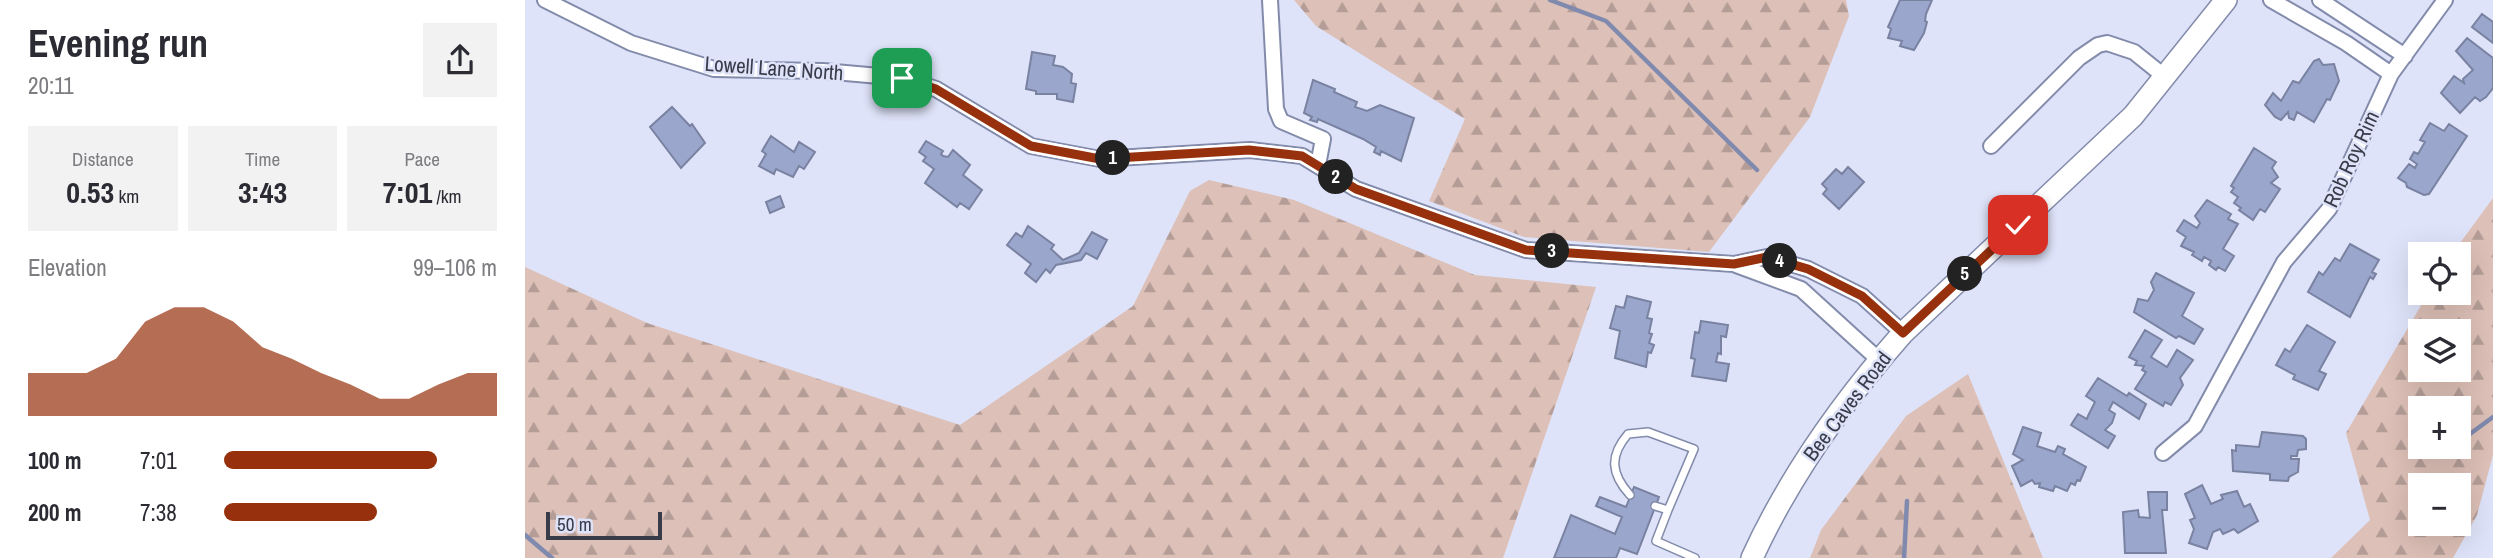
<!DOCTYPE html>
<html lang="en">
<head>
<meta charset="utf-8">
<style>
  body { margin:0; font-family:"Archivo Narrow",sans-serif; background:#f2f2f3; color:#2b2b33; height:100vh; display:flex; flex-direction:column; font-size:26px; white-space:nowrap }
  * { box-sizing:border-box; margin:0 }
  p { font-size:23px; color:#7c7c81 }
  .icon { flex:none; width:38px; height:38px; fill:none; stroke:currentColor; stroke-width:2; stroke-linecap:round; stroke-linejoin:round }
  .map { position:relative; flex:1; overflow:hidden }
  .details { display:flex; flex-direction:column; background:#fff; width:525px }
  .details>* { flex:none }
  .controls { position:absolute; left:1883px; top:242px; display:grid; gap:14px }
  .controls a { display:grid; place-items:center; width:63px; height:63px; border-radius:0px; background:#fff; box-shadow:0 7px 28px #0002; font-size:35px }
  .scale { position:absolute; left:21px; bottom:18px; width:116px; box-sizing:border-box; padding-left:7px; border:4px solid #383c49; border-top:0; font-size:19px; line-height:24px; white-space:nowrap; color:#383c49; -webkit-text-stroke:5px #dee3f9; paint-order:stroke }
  .pin { position:absolute; display:grid; place-items:center; width:60px; height:60px; color:#fff; margin:-30px; border-radius:14px; box-shadow:0 4px 10px #0006 }
  .km { position:absolute; width:35px; height:35px; margin:-18px; border-radius:50%; background:#222; color:#fff; font-size:19px; line-height:35px; text-align:center }
  .round { display:grid; place-items:center; flex:none; width:74px; height:74px; border-radius:0px; background:#f2f2f3 }
  .summary { display:flex; align-items:center; justify-content:space-between; height:119px; padding:0 28px }
  h1 { font-size:38px; font-weight:700; line-height:52px }
  .figures { display:grid; grid-template-columns:repeat(3,1fr); gap:10px; height:119px; padding:7px 28px }
  .figures div { display:grid; align-content:center; border-radius:0px; background:#f2f2f3; text-align:center }
  .figures b { font-size:30px; font-weight:700 }
  .figures small { font-size:19px; font-weight:400 }
  .figures p { font-size:19px }
  .chart { height:196px; padding:14px 28px }
  .chart p { display:flex; justify-content:space-between }
  .chart svg { width:100%; height:126px; margin-top:7px; fill:#97310d; opacity:.7 }
  ul { padding:0 28px; list-style:none; font-size:23px }
  li { display:grid; grid-template-columns:112px 84px 1fr; align-items:center; height:52px }
  li i { height:18px; border-radius:9px; background:#97310d }
  main { display:flex; flex:1; min-height:0 }
  .map>svg:first-child { display:block }
  .forest { fill:url(#forest-firs); fill-rule:evenodd }
  .lines { fill:none; stroke-linecap:round; stroke-linejoin:round }
  .stream { stroke:#808aae; stroke-width:4.5 }
  .building { fill:#9ba6cc; stroke:#7982a1; stroke-width:2 }
  .lane-casing { stroke:#838bab; stroke-width:10 }
  .street-casing { stroke:#838bab; stroke-width:18 }
  .primary-casing { stroke:#838bab; stroke-width:24 }
  .lane { stroke:#fff; stroke-width:7 }
  .street { stroke:#fff; stroke-width:14 }
  .primary { stroke:#fff; stroke-width:21 }
  .route-casing { stroke:#fff; stroke-width:14 }
  .route { stroke:#97310d; stroke-width:9 }
  .labels { text-anchor:middle; dominant-baseline:central; stroke-width:5; stroke-linejoin:round; paint-order:stroke }
  .street-label { font-size:21px; fill:#383c49; stroke:#dee3f9 }
</style>
</head>
<body>
<main>
<section class="details">
<div class="summary"><div><h1>Evening run</h1><p>20:11</p></div><a class="round"><svg class="icon" aria-label="share" viewBox="0 0 24 24"><path d="M12 15V3M7 8l5-5 5 5M5 13v7h14v-7"/></svg></a></div>
<div class="figures">
<div><p>Distance</p><b>0.53<small> km</small></b></div>
<div><p>Time</p><b>3:43</b></div>
<div><p>Pace</p><b>7:01<small> /km</small></b></div>
</div>
<div class="chart"><p><span>Elevation</span>99–106 m</p>
<svg viewBox="0 0 160 44" preserveAspectRatio="none"><path d="M0 44V29L10 29L20 29L30 24L40 11L50 6L60 6L70 11L80 20L90 24L100 29L110 33L120 38L130 38L140 33L150 29L160 29V44z"/></svg>
</div>
<ul>
<li><b>100 m</b>7:01<i style="width:78%"></i></li>
<li><b>200 m</b>7:38<i style="width:56%"></i></li>
</ul>
</section>
<div class="map">
<svg width="1968" height="558" viewBox="0 0 1968 558">
  <defs>
    <pattern id="forest-firs" width="22" height="20" patternUnits="userSpaceOnUse" patternTransform="scale(1.75)"><rect width="22" height="20" fill="#ddc0b7"/><path d="M5 1l3.5 6h-7zM16 11l3.5 6h-7z" fill="#b49d97"/></pattern>
  </defs>
  <rect width="100%" height="100%" fill="#dee3f9"/>
  <path class="forest" d="M 769,0 L 1321,0 L 1324,16 L 1285,117 L 1184,252 L 999,237 L 904,201 L 940,119 L 791,26 Z
    M 684,180 L 769,200 L 950,275 L 1071,287 L 978,558 L 0,558 L 0,267 L 122,323 L 435,425 L 608,306 L 665,191 Z
    M 1968,198 L 1968,455 L 1952,515 L 1928,558 L 1806,558 L 1845,520 L 1821,433 L 1904,292 L 1934,292 L 1934,254 L 1927,254 ZM 1895,331 L 1934,331 L 1934,369 L 1895,369 ZM 1895,408 L 1934,408 L 1934,446 L 1895,446 ZM 1895,485 L 1934,485 L 1934,523 L 1895,523 Z
    M 1443,374 L 1518,558 L 1285,558 L 1296,530 L 1381,416 Z"/>
  <g class="lines">
    <path class="stream" d="M 1025,0 L 1081,21 L 1232,170
      M 1934,442 L 1968,417
      M 1917,454 L 1928,446
      M 0,535 L 27,558
      M 1379,558 L 1382,501"/>
  </g>
  <path class="building" d="M 1375,0 L 1407,0 L 1401,14 L 1400,21 L 1402,22 L 1399,33 L 1389,50 L 1375,46 L 1377,41 L 1363,38 L 1366,29 L 1363,27 Z
    M 1957,14 L 1968,22 L 1968,43 L 1947,27 Z
    M 1942,38 L 1968,58 L 1968,88 L 1961,97 L 1955,101 L 1950,97 L 1935,113 L 1916,93 L 1929,76 L 1939,83 L 1938,79 L 1948,70 L 1931,51 Z
    M 507,52 L 530,56 L 528,65 L 538,67 L 547,74 L 546,83 L 551,84 L 548,102 L 532,99 L 532,94 L 511,94 L 511,91 L 501,89 Z
    M 1794,59 L 1798,65 L 1809,64 L 1814,81 L 1805,100 L 1802,99 L 1789,122 L 1772,112 L 1769,120 L 1764,118 L 1763,112 L 1756,120 L 1750,117 L 1740,105 L 1748,93 L 1756,101 L 1768,81 L 1774,83 L 1789,61 Z
    M 788,80 L 810,89 L 809,92 L 832,102 L 830,107 L 842,111 L 855,105 L 889,118 L 876,161 L 856,151 L 855,155 L 849,152 L 851,147 L 838,139 L 793,119 L 792,122 L 785,120 L 787,117 L 779,113 Z
    M 147,107 L 165,126 L 167,124 L 180,143 L 156,168 L 125,127 Z
    M 1905,123 L 1919,131 L 1924,124 L 1942,136 L 1904,194 L 1899,195 L 1882,187 L 1881,183 L 1873,178 L 1884,164 L 1890,168 L 1892,164 L 1885,159 L 1889,152 L 1893,154 L 1900,142 L 1895,140 Z
    M 246,136 L 269,152 L 274,142 L 290,152 L 279,169 L 274,166 L 268,177 L 251,169 L 249,174 L 234,166 L 241,154 L 237,151 Z
    M 401,141 L 418,151 L 416,154 L 418,156 L 423,157 L 428,150 L 445,165 L 438,175 L 457,190 L 444,209 L 435,203 L 432,207 L 400,183 L 409,169 L 398,161 L 401,157 L 394,152 Z
    M 1729,148 L 1751,162 L 1747,168 L 1753,177 L 1746,183 L 1755,189 L 1740,212 L 1735,209 L 1728,220 L 1714,210 L 1716,208 L 1709,203 L 1713,197 L 1706,192 L 1709,188 L 1706,186 Z
    M 1323,167 L 1339,182 L 1314,209 L 1298,194 L 1302,189 L 1297,184 L 1311,169 L 1317,174 Z
    M 255,196 L 259,207 L 245,213 L 241,202 Z
    M 1682,200 L 1706,214 L 1703,219 L 1713,224 L 1698,249 L 1709,256 L 1700,271 L 1693,267 L 1691,270 L 1684,265 L 1686,261 L 1679,257 L 1677,261 L 1667,255 L 1669,252 L 1656,246 L 1661,237 L 1652,231 L 1659,220 L 1672,228 L 1675,223 L 1670,216 Z
    M 503,226 L 529,245 L 526,249 L 538,260 L 554,253 L 567,232 L 582,240 L 572,259 L 561,253 L 556,260 L 531,265 L 525,273 L 521,269 L 511,282 L 500,273 L 506,264 L 482,245 L 491,233 L 497,237 Z
    M 1825,244 L 1854,260 L 1847,272 L 1851,274 L 1848,279 L 1845,277 L 1825,317 L 1783,292 L 1794,272 L 1798,275 L 1810,258 L 1815,261 Z
    M 1631,273 L 1669,293 L 1657,316 L 1678,329 L 1669,344 L 1654,336 L 1651,338 L 1609,312 L 1613,299 L 1623,301 L 1629,290 L 1626,282 Z
    M 1102,296 L 1126,302 L 1122,318 L 1127,319 L 1124,333 L 1127,334 L 1124,343 L 1129,345 L 1126,353 L 1123,352 L 1121,367 L 1090,358 L 1095,331 L 1085,328 L 1091,306 L 1099,308 Z
    M 1176,321 L 1203,325 L 1201,337 L 1196,336 L 1196,354 L 1193,353 L 1191,362 L 1204,364 L 1201,381 L 1167,376 L 1170,359 L 1166,358 L 1170,332 L 1174,333 Z
    M 1782,325 L 1810,342 L 1794,371 L 1801,374 L 1793,390 L 1768,379 L 1770,375 L 1751,365 L 1760,349 L 1765,352 Z
    M 1620,330 L 1637,340 L 1626,357 L 1642,367 L 1652,350 L 1668,360 L 1655,378 L 1658,385 L 1646,405 L 1640,402 L 1638,406 L 1610,389 L 1621,372 L 1617,370 L 1619,366 L 1610,365 L 1612,361 L 1604,357 Z
    M 1573,378 L 1602,396 L 1604,393 L 1621,404 L 1614,419 L 1588,402 L 1584,410 L 1590,414 L 1587,423 L 1580,430 L 1590,436 L 1583,448 L 1546,425 L 1553,414 L 1562,419 L 1563,416 L 1570,402 L 1561,396 Z
    M 1498,427 L 1516,433 L 1512,446 L 1530,452 L 1533,446 L 1540,449 L 1538,454 L 1561,467 L 1555,481 L 1552,480 L 1550,485 L 1546,483 L 1542,491 L 1530,486 L 1528,491 L 1514,487 L 1515,483 L 1510,484 L 1507,480 L 1496,486 L 1487,466 L 1498,460 L 1488,454 Z
    M 1737,432 L 1778,436 L 1781,439 L 1781,449 L 1773,450 L 1772,456 L 1766,456 L 1766,459 L 1774,459 L 1773,472 L 1764,477 L 1763,481 L 1745,480 L 1745,474 L 1708,471 L 1707,450 L 1711,451 L 1711,445 L 1734,447 Z
    M 1677,485 L 1686,504 L 1698,499 L 1696,495 L 1712,491 L 1719,507 L 1725,504 L 1733,521 L 1713,533 L 1709,529 L 1698,534 L 1695,529 L 1688,532 L 1682,549 L 1664,543 L 1669,529 L 1665,520 L 1670,518 L 1660,494 Z
    M 1109,487 L 1134,497 L 1112,554 L 1095,548 L 1091,558 L 1029,558 L 1046,515 L 1090,534 L 1097,517 L 1071,506 L 1075,497 L 1101,507 Z
    M 1623,492 L 1642,492 L 1642,510 L 1637,510 L 1641,553 L 1600,553 L 1598,512 L 1613,510 L 1614,517 L 1625,518 Z"/>
  <g class="lines">
    <defs>
      <path id="lane" d="M 1105,495 C 1086,474 1084,456 1103,434 L 1123,432 L 1169,449 L 1143,510 L 1130,506
        M 1143,510 L 1131,541 L 1170,558"/>
      <path id="street" d="M 20,0 L 106,43 L 189,69 L 298,71 L 377,78 L 411,89 L 506,146 L 575,159 L 725,150 L 777,156 L 831,189 L 1001,250 L 1209,264 L 1242,257 L 1283,269 L 1337,296 L 1378,333
        M 745,0 L 751,109 L 756,121 L 798,139 L 793,165
        M 1746,0 L 1821,43 L 1866,74
        M 1795,0 L 1880,56
        M 1466,146 L 1554,58 L 1573,45 L 1582,43 L 1609,52 L 1640,77
        M 1211,265 L 1276,289 L 1354,360
        M 1638,453 L 1670,426 L 1759,262 L 1804,209 L 1866,74 L 1920,0"/>
      <path id="primary" d="M 1227,558 C 1265,475 1318,401 1378,333 L 1608,116 L 1701,0"/>
    </defs>
    <use href="#lane" class="lane-casing"/>
    <use href="#street" class="street-casing"/>
    <use href="#primary" class="primary-casing"/>
    <use href="#lane" class="lane"/>
    <use href="#street" class="street"/>
    <use href="#primary" class="primary"/>
  </g>
  <g class="lines">
    <defs>
      <path id="route" d="M 377,78 L 411,89 L 506,146 L 575,159 L 724,150 L 777,156 L 831,189 L 1001,250 L 1209,264 L 1242,257 L 1283,269 L 1337,296 L 1378,333 L 1493,225"/>
    </defs>
    <use href="#route" class="route-casing"/>
    <use href="#route" class="route"/>
  </g>
  <g class="labels">
    <g class="street-label">
      <text transform="translate(249 68) rotate(4)">Lowell Lane North</text>
      <text transform="translate(1826 159) rotate(-65)">Rob Roy Rim</text>
      <text transform="translate(1322 406) rotate(-53)">Bee Caves Road</text>
    </g>
  </g>
</svg>
<div class="controls">
<a><svg class="icon" aria-label="locate" viewBox="0 0 24 24"><circle cx="12" cy="12" r="6"/><path d="M12 2v4M12 18v4M2 12h4M18 12h4"/></svg></a>
<a><svg class="icon" aria-label="layers" viewBox="0 0 24 24"><path d="M12 4l9 5-9 5-9-5zM3 14l9 5 9-5"/></svg></a>
<a>+</a>
<a>−</a>
</div>
<div class="scale">50 m</div>
<div class="pin" style="left:377px;top:78px;background:#1e9e55"><svg class="icon" aria-label="arrive" viewBox="0 0 24 24"><path d="M6 21V4h12l-3 4 3 4H6"/></svg></div>
<div class="pin" style="left:1493px;top:225px;background:#d93025"><svg class="icon" aria-label="check" viewBox="0 0 24 24"><path d="M5 12l5 5 9-10"/></svg></div>
<b class="km" style="left:588px;top:158px">1</b>
<b class="km" style="left:811px;top:177px">2</b>
<b class="km" style="left:1027px;top:251px">3</b>
<b class="km" style="left:1255px;top:261px">4</b>
<b class="km" style="left:1440px;top:274px">5</b>
</div>
</main>
</body>
</html>
